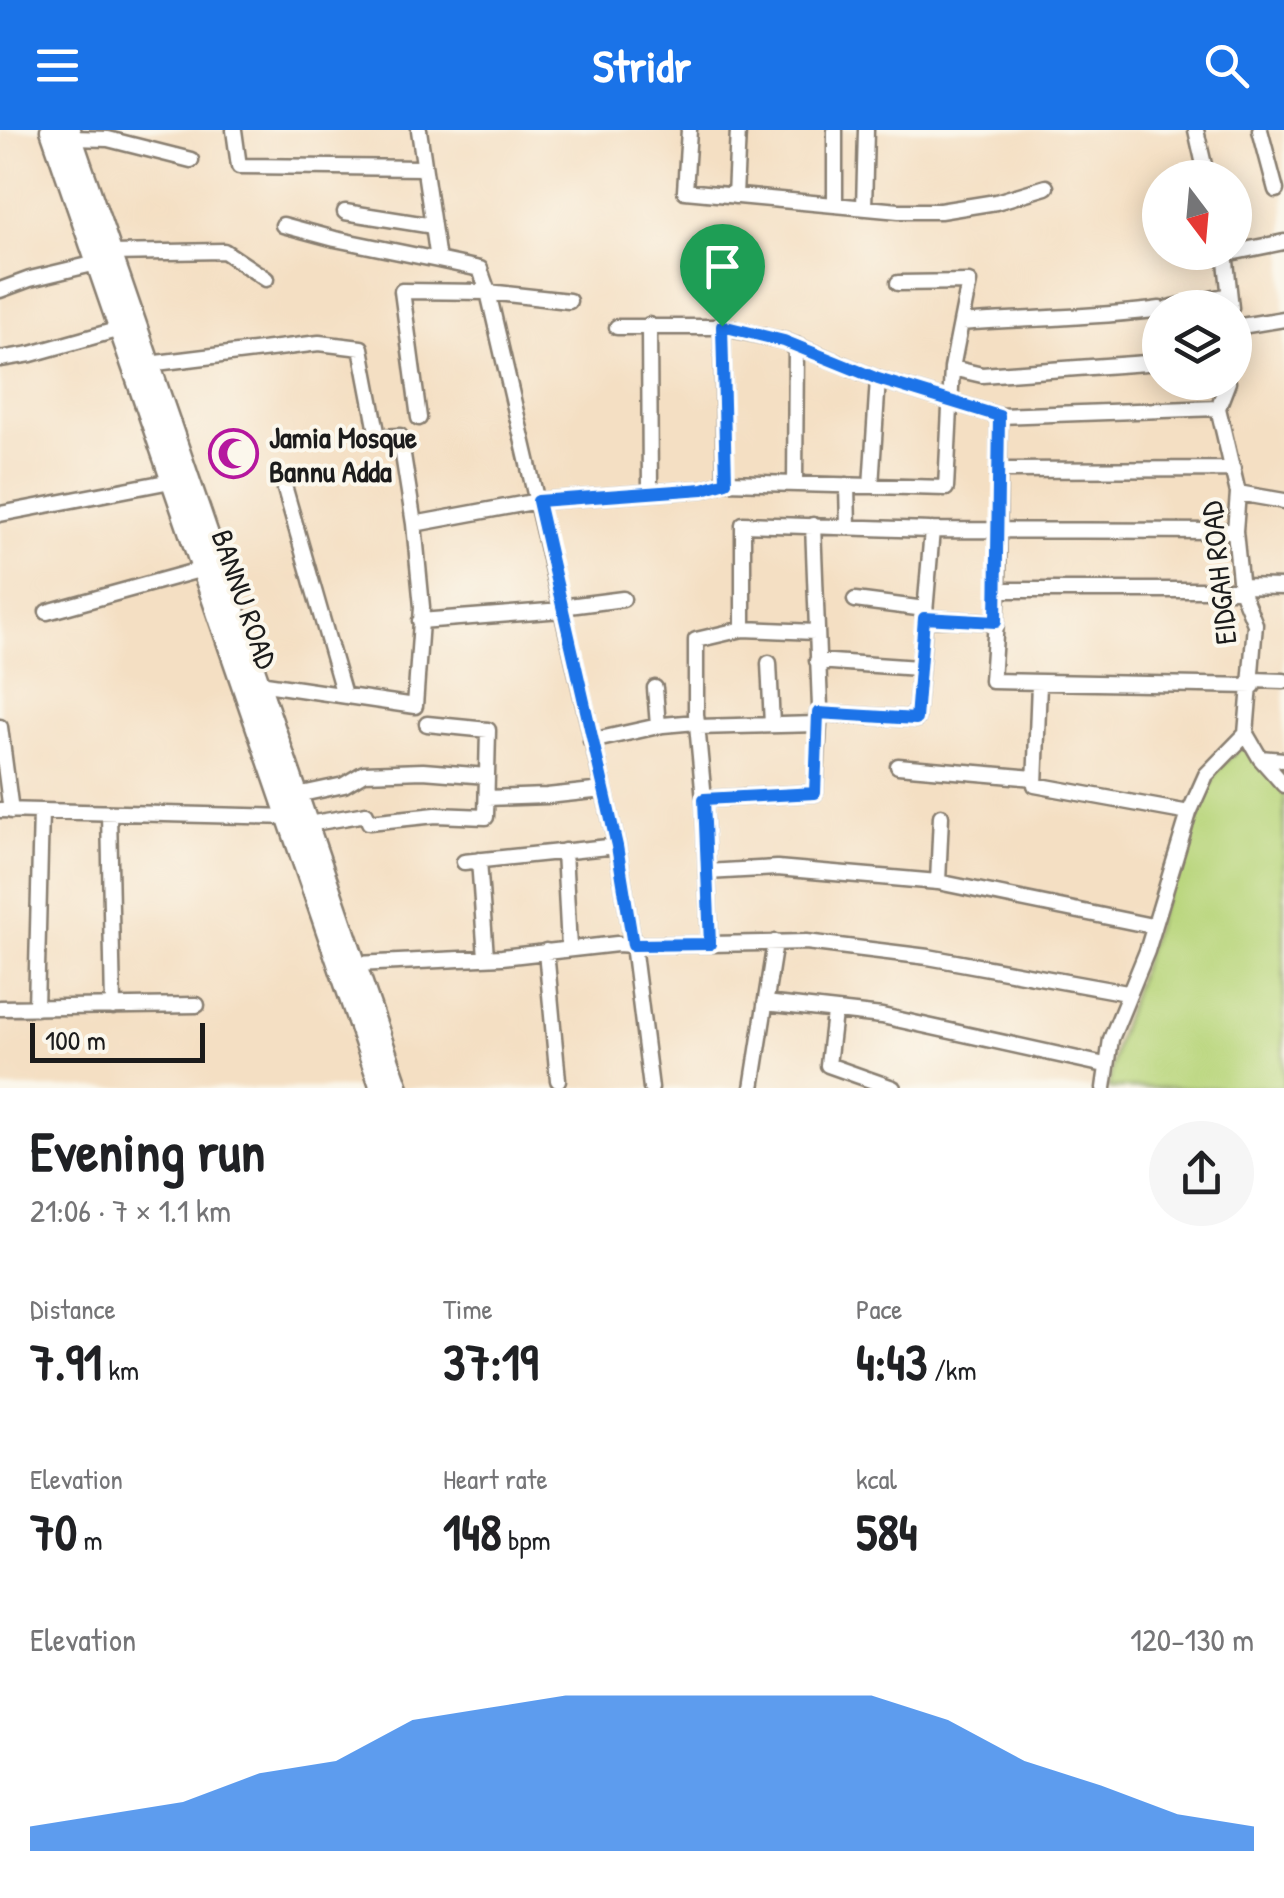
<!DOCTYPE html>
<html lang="en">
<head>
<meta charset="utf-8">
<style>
  body { margin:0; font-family:"Patrick Hand",sans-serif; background:#f6f6f6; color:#202124; height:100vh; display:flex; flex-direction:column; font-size:38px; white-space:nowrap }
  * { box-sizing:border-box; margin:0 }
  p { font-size:32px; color:#757577 }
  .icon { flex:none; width:55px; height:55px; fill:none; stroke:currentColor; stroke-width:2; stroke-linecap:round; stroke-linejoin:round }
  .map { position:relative; height:958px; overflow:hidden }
  .panel { display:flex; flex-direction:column; background:#fff; flex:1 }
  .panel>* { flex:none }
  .needle { width:65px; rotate:164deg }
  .fabs { position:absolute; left:1142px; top:30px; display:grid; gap:20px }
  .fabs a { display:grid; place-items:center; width:110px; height:110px; border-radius:50%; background:#fff; box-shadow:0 5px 25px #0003; font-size:50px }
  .scale { position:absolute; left:30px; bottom:25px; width:175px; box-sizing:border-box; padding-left:10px; border:5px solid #1c1c1c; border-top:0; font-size:28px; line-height:35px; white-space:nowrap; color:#1c1c1c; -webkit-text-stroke:8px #fbf7ec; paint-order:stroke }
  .pin { position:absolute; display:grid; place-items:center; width:85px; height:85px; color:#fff; margin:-102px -42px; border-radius:50% 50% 50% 0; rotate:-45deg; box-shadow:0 0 10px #0007 }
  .pin .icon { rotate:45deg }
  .round { display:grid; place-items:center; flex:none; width:105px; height:105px; border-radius:52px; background:#f6f6f6 }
  .head { display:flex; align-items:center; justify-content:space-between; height:170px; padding:0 30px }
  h1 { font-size:55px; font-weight:800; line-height:75px }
  .metrics { display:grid; grid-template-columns:repeat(3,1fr); gap:15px; height:170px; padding:10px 30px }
  .metrics div { display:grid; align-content:center }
  .metrics b { font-size:50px; font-weight:800 }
  .metrics small { font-size:28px; font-weight:400 }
  .metrics p { font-size:28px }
  .chart { height:280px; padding:20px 30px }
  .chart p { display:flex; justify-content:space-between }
  .chart svg { width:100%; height:180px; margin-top:10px; fill:#1a73e8; opacity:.7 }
  header { display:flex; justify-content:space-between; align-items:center; height:130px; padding:0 30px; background:#1a73e8; color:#fff; font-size:45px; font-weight:800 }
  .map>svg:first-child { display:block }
  .green { fill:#b9d67d; stroke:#6a794c; stroke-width:2.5 }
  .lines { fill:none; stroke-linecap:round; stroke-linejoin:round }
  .minor-casing { stroke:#887e70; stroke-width:19 }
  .highway-casing { stroke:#887e70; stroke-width:25 }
  .minor { stroke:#fff; stroke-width:14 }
  .highway { stroke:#fff; stroke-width:20 }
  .route-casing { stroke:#fff; stroke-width:20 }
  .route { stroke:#1a73e8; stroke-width:12 }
  .labels { text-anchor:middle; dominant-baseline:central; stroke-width:8; stroke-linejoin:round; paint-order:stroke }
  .poi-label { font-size:30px; font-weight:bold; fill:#1c1c1c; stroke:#fbf7ec; text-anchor:start }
  .street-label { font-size:30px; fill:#1c1c1c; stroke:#fbf7ec }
</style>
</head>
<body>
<header><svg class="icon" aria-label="menu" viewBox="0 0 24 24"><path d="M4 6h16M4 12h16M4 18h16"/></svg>Stridr<svg class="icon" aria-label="search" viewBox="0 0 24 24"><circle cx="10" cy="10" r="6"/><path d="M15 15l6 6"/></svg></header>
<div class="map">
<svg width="1284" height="958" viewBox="0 0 1284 958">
  <rect width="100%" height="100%" fill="#fbf7ec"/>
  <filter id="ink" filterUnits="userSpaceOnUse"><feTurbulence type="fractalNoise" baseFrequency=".01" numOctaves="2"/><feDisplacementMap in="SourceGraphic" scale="20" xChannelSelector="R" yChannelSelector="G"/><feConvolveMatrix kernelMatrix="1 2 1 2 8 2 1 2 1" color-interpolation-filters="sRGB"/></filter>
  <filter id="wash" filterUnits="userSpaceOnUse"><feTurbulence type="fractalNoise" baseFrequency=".0048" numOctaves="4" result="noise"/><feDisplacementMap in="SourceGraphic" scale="40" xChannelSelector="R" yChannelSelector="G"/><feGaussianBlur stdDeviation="2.25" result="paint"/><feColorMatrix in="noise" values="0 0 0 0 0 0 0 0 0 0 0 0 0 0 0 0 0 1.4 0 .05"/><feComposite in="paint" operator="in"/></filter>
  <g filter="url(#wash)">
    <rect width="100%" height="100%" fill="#f4dfc3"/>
    <path class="green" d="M 1244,613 L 1284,662 L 1284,958 L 1108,958 L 1116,914 L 1183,712 L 1218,639 Z"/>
  </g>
  <g filter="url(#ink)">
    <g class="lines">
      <defs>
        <path id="minor" d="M 234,0 L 239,36 L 424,38
          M 419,0 L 438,130 L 480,139 L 488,162 L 617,716 L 633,815 L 710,814 L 704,669 L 696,584 L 696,510 L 743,499 L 743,394 L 930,400 L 1235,401
          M 689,0 L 685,61 L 899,81 L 940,81 L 996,72 L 1046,57
          M 1196,0 L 1207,48
          M 1260,0 L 1276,60
          M 72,8 L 108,9 L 191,30
          M 735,66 L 738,0
          M 835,75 L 835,0
          M 864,78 L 866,0
          M 345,82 L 433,96
          M 283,95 L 335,109 L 438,130
          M 1225,122 L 1231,178
          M 1235,122 L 1284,112
          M 110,123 L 224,121 L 266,149
          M 0,160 L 30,149 L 97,133
          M 1168,178 L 1229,165
          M 961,193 C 1026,188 1096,188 1160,179
          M 649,195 L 650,363
          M 617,197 L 722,197
          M 1235,197 L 1284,189
          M 0,229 L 31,224 L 120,199
          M 148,234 L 319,213 L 361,218 L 378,307 L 400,306 L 414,394
          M 952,238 L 982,245 L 1160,232
          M 1228,252 L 1218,278 L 1238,363 L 1235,401 L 1241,460 L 1255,494 L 1246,604 L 1260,628 L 1284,655
          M 999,286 L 998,460 L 992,551 L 1253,556
          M 419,288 L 402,161 L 488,162 L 569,171
          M 1001,340 L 1233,339
          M 725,352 L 722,197 L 785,211 L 878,249 L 999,286 L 1218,278
          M 795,354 L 796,215
          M 847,355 L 848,397
          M 871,356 L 878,249
          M 285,359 L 344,565
          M 1238,363 L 1284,371
          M 0,384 L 171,351
          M 1241,456 L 1284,457
          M 998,460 L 1241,460
          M 855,470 L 925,479
          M 561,477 L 623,469
          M 47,482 L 203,439
          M 924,488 L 996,492
          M 420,491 L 562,480
          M 743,499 L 815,502
          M 817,531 L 918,538
          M 769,533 L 772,595
          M 1253,550 L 1284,551
          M 259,553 L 415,576 L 422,477 L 414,394 L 538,371 L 703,359 L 725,352 L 946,358 L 952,238 L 969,152 L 898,153
          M 1039,554 L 1035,655 L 1189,683
          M 655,558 L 658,596
          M 818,583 L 916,589 L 932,400
          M 0,597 L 11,681
          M 697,597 L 818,594
          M 591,611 L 663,595 L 696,592
          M 1260,628 L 1284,630
          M 898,636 L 1034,648
          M 297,665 L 344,655 L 364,643 L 423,641 L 487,646
          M 487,668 L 547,666 L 603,660
          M 704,669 L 815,663 L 820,577 L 813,395
          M 0,680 L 290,687
          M 109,683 L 113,877
          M 308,694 L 366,684 L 369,692 L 436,685 L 486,687 L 488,600 L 427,594
          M 564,721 L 569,818
          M 479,730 L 486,827
          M 464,732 L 617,716
          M 707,742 L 777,738 L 938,752 L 1152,796
          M 938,752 L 941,686
          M 710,814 L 806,812 L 928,827 L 1127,863
          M 546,821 L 558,950
          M 357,834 L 502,827 L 617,814 L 633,815 L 651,958
          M 765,873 L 882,886 L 1105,935
          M 0,878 L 197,875
          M 36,878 L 41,681
          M 834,883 L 828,935 L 893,958
          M 752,958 L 775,812
          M 1104,958 L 1111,909 L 1147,821 L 1189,683 L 1206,645 L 1246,604"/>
        <path id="highway" d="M 51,0 L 381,958
          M 69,0 L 398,958"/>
      </defs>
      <use href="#minor" class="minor-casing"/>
      <use href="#highway" class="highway-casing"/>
      <use href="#minor" class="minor"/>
      <use href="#highway" class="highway"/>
    </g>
  </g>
  <g class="lines" filter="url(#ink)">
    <defs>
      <path id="route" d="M 722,196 L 784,211 L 878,249 L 999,286 L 996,492 L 924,488 L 916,589 L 818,583 L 815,663 L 704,669 L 710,814 L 633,815 L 617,716 L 538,371 L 703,359 L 726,352 Z"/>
    </defs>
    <use href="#route" class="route-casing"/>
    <use href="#route" class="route"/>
  </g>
  <defs>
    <symbol id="mosque-ring" viewBox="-11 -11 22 22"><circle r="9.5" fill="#fbf7ec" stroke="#b5179e" stroke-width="1.5"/><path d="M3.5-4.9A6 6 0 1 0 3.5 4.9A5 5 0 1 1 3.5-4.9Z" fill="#b5179e"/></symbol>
  </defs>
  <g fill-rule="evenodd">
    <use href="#mosque-ring" x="206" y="296" width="55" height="55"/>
  </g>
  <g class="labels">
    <g class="poi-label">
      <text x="269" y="307">Jamia Mosque<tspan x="269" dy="34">Bannu Adda</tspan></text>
    </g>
    <g class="street-label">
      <text transform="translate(1218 443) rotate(-96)">EIDGAH ROAD</text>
      <text transform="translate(245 469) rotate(71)">BANNU ROAD</text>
    </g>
  </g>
</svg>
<div class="fabs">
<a><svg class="needle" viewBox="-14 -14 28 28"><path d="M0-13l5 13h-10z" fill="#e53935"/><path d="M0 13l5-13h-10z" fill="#757577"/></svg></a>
<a><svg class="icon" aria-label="layers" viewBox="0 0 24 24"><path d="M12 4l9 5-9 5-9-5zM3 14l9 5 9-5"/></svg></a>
</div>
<div class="scale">100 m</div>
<div class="pin" style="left:722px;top:196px;background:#1e9e55"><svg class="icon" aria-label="arrive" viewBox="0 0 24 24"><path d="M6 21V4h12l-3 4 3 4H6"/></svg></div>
</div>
<section class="panel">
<div class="head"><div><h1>Evening run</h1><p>21:06 · 7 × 1.1 km</p></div><a class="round"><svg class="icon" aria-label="share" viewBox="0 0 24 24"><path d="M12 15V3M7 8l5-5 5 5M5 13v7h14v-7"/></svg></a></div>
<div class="metrics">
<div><p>Distance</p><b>7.91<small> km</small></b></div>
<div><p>Time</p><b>37:19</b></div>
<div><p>Pace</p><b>4:43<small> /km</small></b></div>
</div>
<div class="metrics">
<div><p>Elevation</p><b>70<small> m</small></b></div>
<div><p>Heart rate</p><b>148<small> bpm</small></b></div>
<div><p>kcal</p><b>584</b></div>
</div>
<div class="chart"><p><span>Elevation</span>120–130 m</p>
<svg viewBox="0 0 160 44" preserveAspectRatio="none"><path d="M0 44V38L10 35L20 32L30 25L40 22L50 12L60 9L70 6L80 6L90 6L100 6L110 6L120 12L130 22L140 28L150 35L160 38V44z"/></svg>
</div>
</section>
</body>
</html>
